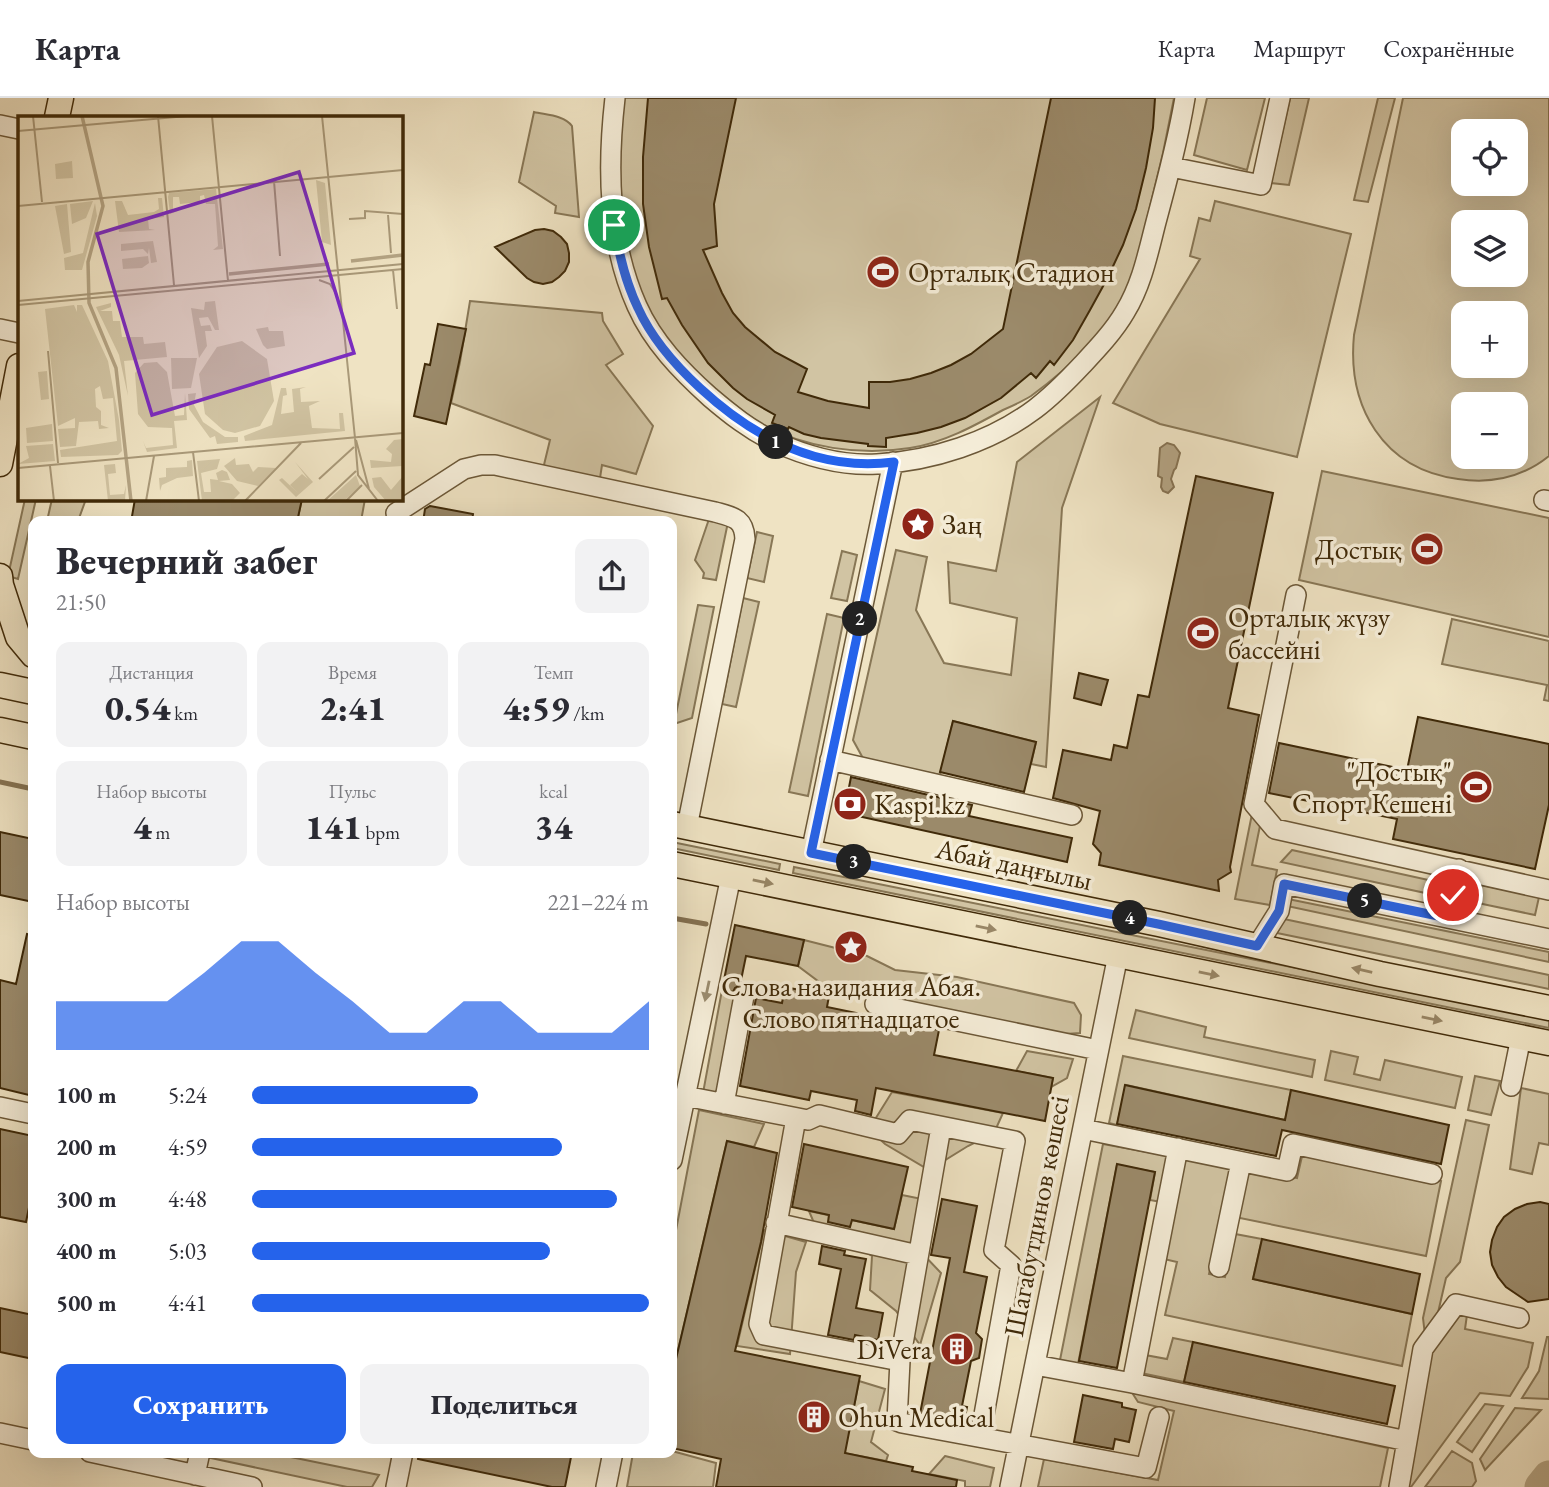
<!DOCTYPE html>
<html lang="ru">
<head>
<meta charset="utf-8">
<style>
  body { margin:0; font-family:"EB Garamond",serif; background:#f2f2f3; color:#2b2b33; height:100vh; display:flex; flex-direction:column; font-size:26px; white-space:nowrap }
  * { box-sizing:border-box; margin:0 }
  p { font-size:23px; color:#7c7c81 }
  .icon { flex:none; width:38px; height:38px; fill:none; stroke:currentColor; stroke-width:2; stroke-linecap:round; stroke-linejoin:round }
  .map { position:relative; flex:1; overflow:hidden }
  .sheet { position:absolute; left:28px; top:418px; width:649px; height:942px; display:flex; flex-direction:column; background:#fff; border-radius:14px; box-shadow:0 7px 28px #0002 }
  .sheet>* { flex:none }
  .fabs { position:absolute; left:1451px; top:21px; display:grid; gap:14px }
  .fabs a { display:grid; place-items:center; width:77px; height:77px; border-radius:14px; background:#fff; box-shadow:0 7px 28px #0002; font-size:35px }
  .pin { position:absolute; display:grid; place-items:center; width:60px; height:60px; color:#fff; margin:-30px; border:4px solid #fff; border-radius:50%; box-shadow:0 2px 7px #0007 }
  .km { position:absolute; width:35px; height:35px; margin:-18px; border-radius:50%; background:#222; color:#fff; font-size:19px; line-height:35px; text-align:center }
  .round { display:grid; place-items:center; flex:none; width:74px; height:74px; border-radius:14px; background:#f2f2f3 }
  .overview { display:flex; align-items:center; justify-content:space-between; height:119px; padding:0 28px }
  h1 { font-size:38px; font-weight:800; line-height:52px }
  .stats { display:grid; grid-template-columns:repeat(3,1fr); gap:10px; height:119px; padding:7px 28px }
  .stats div { display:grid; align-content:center; border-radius:14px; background:#f2f2f3; text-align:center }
  .stats b { font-size:35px; font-weight:800 }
  .stats small { font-size:19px; font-weight:400 }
  .stats p { font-size:19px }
  .chart { height:196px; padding:14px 28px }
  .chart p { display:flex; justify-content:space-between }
  .chart svg { width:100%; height:126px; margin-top:7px; fill:#2563eb; opacity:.7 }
  .primary-button { display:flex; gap:14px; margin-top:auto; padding:14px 28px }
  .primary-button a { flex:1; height:80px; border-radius:14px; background:#2563eb; color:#fff; font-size:28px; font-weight:800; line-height:80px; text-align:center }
  .primary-button a+a { background:#f2f2f3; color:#2b2b33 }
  ul { padding:0 28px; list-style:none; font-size:23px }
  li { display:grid; grid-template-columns:112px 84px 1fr; align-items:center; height:52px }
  li i { height:18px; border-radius:9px; background:#2563eb }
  header { display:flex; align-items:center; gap:42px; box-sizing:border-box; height:98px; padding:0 35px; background:#fff; border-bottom:2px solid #e1e1e2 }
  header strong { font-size:33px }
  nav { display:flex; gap:38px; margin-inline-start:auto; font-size:24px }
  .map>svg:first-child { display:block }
  .green { fill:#d1c4a3; stroke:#887756; stroke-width:2; fill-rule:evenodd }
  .water { fill:#b4a484; stroke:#867353; stroke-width:2 }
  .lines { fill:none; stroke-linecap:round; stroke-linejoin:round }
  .stream { stroke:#867353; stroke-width:5 }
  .river { stroke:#b4a484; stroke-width:33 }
  .building { fill:#9b8a6a; stroke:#402a09; stroke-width:2 }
  .minor-casing { stroke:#6c5838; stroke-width:22 }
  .major-casing { stroke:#402a09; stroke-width:27 }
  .minor { stroke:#f5edd8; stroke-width:19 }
  .major { stroke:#efe3c3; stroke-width:24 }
  .oneway { fill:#988666 }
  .oneway2 { fill:#9a8c70 }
  .route-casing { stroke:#fff; stroke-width:14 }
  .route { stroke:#2563eb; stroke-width:9 }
  .labels { text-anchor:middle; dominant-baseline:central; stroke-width:7; stroke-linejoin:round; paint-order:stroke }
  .poi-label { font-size:28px; fill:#402a09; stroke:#f5edd8; text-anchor:start }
  .street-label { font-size:28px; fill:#402a09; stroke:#f5edd8 }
  .inset-river { fill:none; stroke:#b4a484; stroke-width:3.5 }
  .inset-road { fill:none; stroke:#a99979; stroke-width:2 }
  .view { fill:#7b2cbf; fill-opacity:0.15; stroke:#7b2cbf; stroke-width:3.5 }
  .inset-edge { fill:none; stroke:#402a09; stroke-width:3.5 }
</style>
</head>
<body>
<header>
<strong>Карта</strong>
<nav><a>Карта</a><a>Маршрут</a><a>Сохранённые</a></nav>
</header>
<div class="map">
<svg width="1549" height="1389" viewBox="0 0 1549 1389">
  <rect width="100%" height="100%" fill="#efe3c3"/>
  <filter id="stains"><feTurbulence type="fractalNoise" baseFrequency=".00286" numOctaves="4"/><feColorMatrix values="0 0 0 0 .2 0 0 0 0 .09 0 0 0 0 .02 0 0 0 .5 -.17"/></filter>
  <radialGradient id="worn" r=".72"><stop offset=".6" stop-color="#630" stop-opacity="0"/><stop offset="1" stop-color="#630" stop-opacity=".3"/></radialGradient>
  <path class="green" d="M 620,0 L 1174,0 L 1163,55 L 1132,183 C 1112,229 1071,269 1031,298 C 1023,303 1012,308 1003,312 C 974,328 943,345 910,350 C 860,358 804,350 760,325 C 745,316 731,304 718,293 C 689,269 664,242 646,209 C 637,191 632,173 628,153 C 625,140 621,125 620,112 C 618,75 620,37 620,0 Z
    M 1207,0 L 1265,0 L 1247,72 L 1194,57 Z
    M 1290,0 L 1309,0 L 1289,87 L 1271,85 Z
    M 1378,0 L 1395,0 L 1368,104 L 1354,102 Z
    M 1403,0 L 1549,0 L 1549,358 C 1523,379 1491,386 1458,381 C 1383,371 1347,309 1354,237 ZM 1463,33 L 1516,33 L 1516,86 L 1463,86 ZM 1463,124 L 1516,124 L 1516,177 L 1463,177 ZM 1463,215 L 1516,215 L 1516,268 L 1463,268 ZM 1516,306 L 1516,359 L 1463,359 L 1463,306 Z
    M 534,14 C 546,17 564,17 572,28 L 579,119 L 555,115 L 556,108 L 519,84 Z
    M 1215,103 L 1351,136 L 1297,359 L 1160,326 L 1113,305 L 1200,161 L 1190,158 L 1199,120 L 1210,123 Z
    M 470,203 L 602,215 L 603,223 L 623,256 L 606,267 L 653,328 L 636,376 L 602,367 L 600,380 L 543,371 L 550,342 L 451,305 L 460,264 Z
    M 1100,299 L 1062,410 L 1046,669 L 1031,666 L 1036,644 L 953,623 L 940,677 L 864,662 L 853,642 L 896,452 L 927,459 L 916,512 L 944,565 L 1011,577 L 1017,520 L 950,505 L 948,464 L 996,473 L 1017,364 Z
    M 1322,373 L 1549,420 L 1549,539 L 1299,482 Z
    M 25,401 L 36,401 L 18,481 L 8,478 Z
    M 52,401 L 86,401 L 78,423 L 47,423 Z
    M 302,401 L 365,401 L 361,423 L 297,424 Z
    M 709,421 L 728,424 L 716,482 L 703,480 L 704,475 L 695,462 Z
    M 757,434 L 773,438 L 764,484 L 747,480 Z
    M 842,453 L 857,457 L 847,503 L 831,500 Z
    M 743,500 L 759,504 L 736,609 L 722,606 Z
    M 698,507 L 714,509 L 692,620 L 674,626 Z
    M 827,516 L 844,520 L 808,698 L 789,694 Z
    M 1452,521 L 1549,543 L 1549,603 L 1544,602 L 1547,587 L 1442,566 Z
    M 1252,716 L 1262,718 L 1252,767 L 1277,772 L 1270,807 L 1235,801 Z
    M 672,744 L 780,766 L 779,772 L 672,750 Z
    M 1292,752 L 1433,783 L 1430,796 L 1281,764 Z
    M 794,769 L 1549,921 L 1549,930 L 793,775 Z
    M 1477,786 L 1539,799 L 1535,817 L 1473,804 Z
    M 1288,801 L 1549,854 L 1549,864 L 1287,808 Z
    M 1284,821 L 1549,877 L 1549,891 L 1277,835 Z
    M 804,842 L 867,858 L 895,872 L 957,879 L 1074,905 L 1081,917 L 1080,935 L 1065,936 L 830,892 L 798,868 Z
    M 722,892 L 738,896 L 721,997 L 703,995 Z
    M 1136,912 L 1206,929 L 1204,939 L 1315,962 L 1312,979 L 1129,940 Z
    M 1027,953 L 1073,961 L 1067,980 L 1051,989 L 1053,980 L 1016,973 Z
    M 1331,953 L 1358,959 L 1354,976 L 1380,982 L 1385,962 L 1462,979 L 1455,1010 L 1325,982 Z
    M 1123,958 L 1291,992 L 1285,1022 L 1126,987 L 1117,1027 L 1109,1025 Z
    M 1475,978 L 1500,983 L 1491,1017 L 1468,1012 Z
    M 1521,990 L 1549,996 L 1549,1047 L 1539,1045 L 1532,1076 L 1510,1071 Z
    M 892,994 L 1003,1015 L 994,1035 L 968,1048 L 929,1072 L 885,1046 L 869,1031 Z
    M 699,1012 L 764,1026 L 754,1049 L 727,1043 L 672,1278 L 672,1153 Z
    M 1466,1022 L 1489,1027 L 1460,1164 L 1446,1180 L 1437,1219 L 1425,1237 L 1423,1220 Z
    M 1103,1046 L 1169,1058 L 1161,1104 L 1150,1102 L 1155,1074 L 1117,1067 L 1078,1266 L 1060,1262 Z
    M 1303,1054 L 1441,1083 L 1426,1158 L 1235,1119 L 1245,1069 L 1297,1080 Z
    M 1184,1061 L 1231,1070 L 1209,1176 L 1225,1179 L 1235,1136 L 1262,1141 L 1253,1181 L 1412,1216 L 1402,1268 L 1165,1217 L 1177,1164 L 1164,1161 Z
    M 902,1097 L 922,1101 L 921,1154 L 941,1175 L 920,1247 L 896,1213 L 870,1192 L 872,1158 L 834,1133 L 814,1125 L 809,1113 L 894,1131 Z
    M 764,1132 L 806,1144 L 796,1174 L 790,1256 L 737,1248 Z
    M 1457,1216 L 1467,1217 L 1465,1231 L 1533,1245 L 1528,1269 L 1510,1298 L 1480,1295 L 1411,1389 L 1405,1389 L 1428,1255 Z
    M 1547,1239 L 1549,1239 L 1549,1301 L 1522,1300 L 1539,1273 Z
    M 1173,1240 L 1193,1244 L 1184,1284 L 1141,1275 L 1145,1257 L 1167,1261 Z
    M 859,1283 L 885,1291 L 871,1344 L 888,1357 L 886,1363 L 828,1352 L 849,1334 Z
    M 1131,1293 L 1388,1350 L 1380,1389 L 1038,1389 L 1044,1361 L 1158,1382 L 1174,1313 L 1138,1304 Z
    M 1485,1306 L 1503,1308 L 1472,1354 L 1457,1344 Z
    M 1515,1310 L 1541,1312 L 1485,1372 L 1480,1361 Z
    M 672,1353 L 716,1365 L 713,1389 L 627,1389 L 633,1355 L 672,1354 Z
    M 1452,1353 L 1472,1365 L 1476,1383 L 1472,1389 L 1425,1389 Z
    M 207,1355 L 271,1355 L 379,1377 L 372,1389 L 347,1389 L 206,1359 Z
    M 945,1358 L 994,1370 L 990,1389 L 965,1389 L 965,1383 L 929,1376 Z"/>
  <path class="water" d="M 1167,345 L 1174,347 L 1180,355 L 1176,370 L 1174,372 L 1171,381 L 1174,389 L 1168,395 L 1163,393 L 1161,389 L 1162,380 L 1158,378 L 1160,350 Z"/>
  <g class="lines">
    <path class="stream" d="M 0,684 L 33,691
      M 672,820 L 706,826"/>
    <path class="river" d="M 1541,1389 L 1549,1379"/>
  </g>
  <path class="building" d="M 648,0 L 736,0 L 714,106 L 717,148 L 703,152 L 722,195 L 733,215 L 745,229 L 775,254 L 807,271 L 798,294 L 828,303 L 869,310 L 869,284 L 890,284 L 910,281 L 931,275 L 951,267 L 971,256 L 1003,231 L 1051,0 L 1155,0 L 1153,30 L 1146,70 L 1136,111 L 1123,147 L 1107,181 L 1090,212 L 1073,242 L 1054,267 L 1050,263 L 1036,280 L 1031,275 L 1001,300 L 965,320 L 941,329 L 917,335 L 886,340 L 886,349 L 868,348 L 868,346 L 821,340 L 804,336 L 789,329 L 788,331 L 772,325 L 775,317 L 747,301 L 733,290 L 708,265 L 682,227 L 667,200 L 662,201 L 649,149 L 643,106 L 643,59 Z
    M 544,131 L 553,133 L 561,139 L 567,146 L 569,155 L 569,164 L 565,173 L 559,179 L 552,184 L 543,186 L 534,184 L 527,180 L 495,149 L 535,132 Z
    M 438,226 L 466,231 L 446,326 L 414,318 L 425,266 L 430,267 Z
    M 1196,378 L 1273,395 L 1228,610 L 1259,617 L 1230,769 L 1231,774 L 1218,782 L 1219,793 L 1099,767 L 1101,755 L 1093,746 L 1100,713 L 1053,700 L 1063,652 L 1111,662 L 1114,647 L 1127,650 L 1138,597 L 1149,599 Z
    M 135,401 L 302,401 L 297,424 L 131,424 Z
    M 430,408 L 473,416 L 472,424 L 423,424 L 425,411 Z
    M 1079,575 L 1108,582 L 1101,607 L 1074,600 Z
    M 1418,619 L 1549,646 L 1549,707 L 1535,771 L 1393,741 L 1397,721 L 1269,695 L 1279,645 L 1407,672 Z
    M 953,623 L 1036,644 L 1024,694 L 940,674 Z
    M 851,679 L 972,707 L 969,718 L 1072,740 L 1067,764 L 844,715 Z
    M 0,734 L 33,741 L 33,804 L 0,797 Z
    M 735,827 L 804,842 L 798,868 L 746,858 L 740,887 L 735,890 L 733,894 L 722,892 Z
    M 27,836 L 33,837 L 33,998 L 0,990 L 0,882 L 16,886 Z
    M 785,889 L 829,898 L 827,909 L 939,932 L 934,957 L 1053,980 L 1045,1023 L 876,990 L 871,1017 L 855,1013 L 857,1002 L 811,993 L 809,1002 L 740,988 L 756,900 L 782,905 Z
    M 1125,987 L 1285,1022 L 1291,992 L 1449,1027 L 1441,1066 L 1282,1032 L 1276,1058 L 1117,1026 Z
    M 0,1031 L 33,1038 L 33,1090 L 26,1124 L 0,1119 Z
    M 727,1043 L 777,1055 L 761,1144 L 735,1253 L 860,1278 L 845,1355 L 913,1369 L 912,1373 L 957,1382 L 956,1389 L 716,1389 L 721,1361 L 672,1350 L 672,1278 Z
    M 804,1046 L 908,1069 L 894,1131 L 852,1122 L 850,1129 L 828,1124 L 829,1117 L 792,1109 Z
    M 1117,1066 L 1155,1074 L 1117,1270 L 1079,1263 Z
    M 942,1101 L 977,1108 L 964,1174 L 987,1179 L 976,1235 L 982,1241 L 979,1260 L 971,1263 L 962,1308 L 967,1309 L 964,1324 L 920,1316 L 950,1160 L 931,1157 Z
    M 1540,1104 L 1549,1106 L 1549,1201 L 1528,1204 L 1506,1189 L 1498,1179 L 1492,1167 L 1490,1154 L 1492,1142 L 1497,1129 L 1504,1119 L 1515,1111 L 1527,1106 Z
    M 1262,1141 L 1420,1176 L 1412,1216 L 1253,1181 Z
    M 822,1148 L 845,1153 L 844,1157 L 866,1161 L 856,1210 L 883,1215 L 878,1242 L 855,1237 L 854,1242 L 828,1237 L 841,1171 L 819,1166 Z
    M 0,1210 L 33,1217 L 33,1261 L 0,1254 Z
    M 1193,1244 L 1395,1288 L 1387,1326 L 1184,1284 Z
    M 1083,1297 L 1122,1305 L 1122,1309 L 1136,1312 L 1129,1344 L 1115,1341 L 1113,1351 L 1074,1344 Z
    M 419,1354 L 548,1354 L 571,1359 L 565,1389 L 552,1389 L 418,1361 Z"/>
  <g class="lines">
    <defs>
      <path id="minor" d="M 615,0 C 607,70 608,143 637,208 C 653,244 681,273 710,299 C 730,316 750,332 775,344 C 806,358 843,368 877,366 C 932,363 991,344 1035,311 C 1052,298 1067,283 1082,267 C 1097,251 1114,233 1125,214 C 1142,186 1148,155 1156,124 C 1167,83 1178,42 1185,0
        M 0,27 L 19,31
        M 1171,69 L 1261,87 L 1280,0
        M 0,231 L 19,235
        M 1544,402 L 1549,403
        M 396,415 L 464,371 L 481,367 L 495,367 L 715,414 C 733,419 744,420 745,441 L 687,729
        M 1296,497 L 1254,706 L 1275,731 L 1549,792
        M 830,662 L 1072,717
        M 811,755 L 893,364
        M 1448,820 L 1459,771
        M 1257,848 L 1279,813 L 1284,786 L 1549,841
        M 875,906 L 1098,952
        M 1511,988 L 1521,939
        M 685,998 L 808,1022 L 819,1017 L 898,1036 L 910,1022 L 1015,1043 L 994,1152 L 1011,1167 L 980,1339
        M 724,1006 L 744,898
        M 0,1009 L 33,1016
        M 796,1020 L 759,1226 L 764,1237 L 900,1263
        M 941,1029 L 900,1263 L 897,1323 L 902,1325 L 1146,1370 L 1159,1319
        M 1083,1031 L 1287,1073 L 1293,1046 L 1432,1076
        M 672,1062 L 731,778
        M 776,1125 L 918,1157
        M 1219,1169 L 1241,1064
        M 1035,1267 L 1132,1285 L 1407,1343
        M 1132,1285 L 1178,1050
        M 0,1335 L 33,1342
        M 90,1354 L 252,1389
        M 195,1377 L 200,1354
        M 396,1389 L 403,1354
        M 606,1389 L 613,1354
        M 1010,1389 L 1118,857
        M 1399,1389 L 1423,1251 L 1456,1206 L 1519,1220"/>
      <path id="major" d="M 57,19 L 61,0
        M 0,366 L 19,268
        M 0,478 L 1,487 L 18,539 L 33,557
        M 0,587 L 33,594
        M 0,632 L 33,639
        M 672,726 L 1159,826 L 1380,876 L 1549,910
        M 672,766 L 1549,945"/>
    </defs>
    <use href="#minor" class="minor-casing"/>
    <use href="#major" class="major-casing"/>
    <use href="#minor" class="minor"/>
    <use href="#major" class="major"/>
  </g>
  <defs><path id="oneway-solid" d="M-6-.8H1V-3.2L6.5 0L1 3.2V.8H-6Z" transform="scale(1.75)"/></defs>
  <g class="oneway">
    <use href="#oneway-solid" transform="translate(763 784) rotate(12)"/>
    <use href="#oneway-solid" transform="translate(986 830) rotate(12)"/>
    <use href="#oneway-solid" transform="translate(1362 872) rotate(-167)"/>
    <use href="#oneway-solid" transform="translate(1209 876) rotate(12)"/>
    <use href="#oneway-solid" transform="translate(1432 921) rotate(11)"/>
  </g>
  <use class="oneway2" href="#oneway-solid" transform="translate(707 893) rotate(102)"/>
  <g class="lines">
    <defs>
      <path id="route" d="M 614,127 C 619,156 625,183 638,210 C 652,241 675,267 700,290 C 753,339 819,374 894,364 L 811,755 L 1158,826 L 1257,848 L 1279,813 L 1284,786 L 1448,820 L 1453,797"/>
    </defs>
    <use href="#route" class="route-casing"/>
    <use href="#route" class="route"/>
  </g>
  <defs>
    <symbol id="stadium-disc" viewBox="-11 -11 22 22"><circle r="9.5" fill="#8f2418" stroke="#f5edd8"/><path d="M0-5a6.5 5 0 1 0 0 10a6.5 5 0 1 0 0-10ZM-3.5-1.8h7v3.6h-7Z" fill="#fff"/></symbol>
    <symbol id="sight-disc" viewBox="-11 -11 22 22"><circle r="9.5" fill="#8f2418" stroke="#f5edd8"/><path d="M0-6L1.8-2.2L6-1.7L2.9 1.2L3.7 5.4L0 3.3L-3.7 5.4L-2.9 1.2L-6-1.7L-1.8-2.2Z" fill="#fff"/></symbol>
    <symbol id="bank-disc" viewBox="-11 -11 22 22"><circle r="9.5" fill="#8f2418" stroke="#f5edd8"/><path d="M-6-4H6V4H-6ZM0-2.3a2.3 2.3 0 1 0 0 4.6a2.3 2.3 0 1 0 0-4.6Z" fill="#fff"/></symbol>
    <symbol id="building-disc" viewBox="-11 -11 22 22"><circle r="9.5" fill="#8f2418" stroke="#f5edd8"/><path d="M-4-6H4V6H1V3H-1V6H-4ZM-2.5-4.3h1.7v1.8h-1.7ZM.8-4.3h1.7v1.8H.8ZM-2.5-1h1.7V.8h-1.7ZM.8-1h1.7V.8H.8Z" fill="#fff"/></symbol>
  </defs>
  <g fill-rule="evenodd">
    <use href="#stadium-disc" x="864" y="155" width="38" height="38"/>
    <use href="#sight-disc" x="899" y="407" width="38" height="38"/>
    <use href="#stadium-disc" x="1408" y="432" width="38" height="38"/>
    <use href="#stadium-disc" x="1184" y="516" width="38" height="38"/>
    <use href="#stadium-disc" x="1457" y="670" width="38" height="38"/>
    <use href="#bank-disc" x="831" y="687" width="38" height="38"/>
    <use href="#sight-disc" x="832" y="830" width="38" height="38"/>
    <use href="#building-disc" x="938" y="1232" width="38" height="38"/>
    <use href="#building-disc" x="795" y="1300" width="38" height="38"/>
  </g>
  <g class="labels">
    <g class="poi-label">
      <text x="908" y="174">Орталық Стадион</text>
      <text x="942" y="426">Заң</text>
      <text x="1402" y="451" text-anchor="end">Достық</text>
      <text x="1228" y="519">Орталық жүзу<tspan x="1228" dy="32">бассейні</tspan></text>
      <text x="1452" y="673" text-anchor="end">"Достық"<tspan x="1452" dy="32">Спорт Кешені</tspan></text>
      <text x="874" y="706">Kaspi.kz</text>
      <text x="851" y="888" text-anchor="middle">Слова назидания Абая.<tspan x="851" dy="32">Слово пятнадцатое</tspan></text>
      <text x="932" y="1251" text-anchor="end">DiVera</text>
      <text x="838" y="1319">Ohun Medical</text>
    </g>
    <g class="street-label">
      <text transform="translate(1014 766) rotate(12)">Абай даңғылы</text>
      <text transform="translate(1036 1118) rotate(-79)">Шагабутдинов көшесі</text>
    </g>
  </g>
  <g transform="translate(18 18)">
    <rect width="385" height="385" fill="#efe3c3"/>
    <path d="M 54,45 L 55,62 L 38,63 L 37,48 ZM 298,64 L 307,67 L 313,129 L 304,126 ZM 198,73 L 205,133 L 195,134 L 200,130 L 197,88 L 188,88 L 186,79 L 182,80 L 182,86 L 162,88 L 161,81 L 155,81 L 155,95 L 160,95 L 152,98 L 150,81 L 151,77 ZM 140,82 L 144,82 L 146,101 L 130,103 L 131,113 L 137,114 L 101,116 L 97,85 L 104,85 L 110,99 L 136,96 L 141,93 ZM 75,85 L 68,102 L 54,108 L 52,88 ZM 77,87 L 79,100 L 64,154 L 47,154 L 46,142 L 65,137 ZM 49,88 L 53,136 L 46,138 L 37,90 ZM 135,125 L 139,146 L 133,147 L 131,132 L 130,138 L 125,133 L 103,135 L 103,128 ZM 130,140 L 131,147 L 124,152 L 105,153 L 104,143 ZM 197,185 L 201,214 L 197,214 L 190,201 L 181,202 L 183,210 L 192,209 L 194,215 L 187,215 L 189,230 L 181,242 L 173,192 L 186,194 L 187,186 ZM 93,187 L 93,191 L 82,195 L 94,195 L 95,205 L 102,205 L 104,221 L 125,221 L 126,228 L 147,226 L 149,241 L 106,245 L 110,280 L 101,239 L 78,191 ZM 56,189 L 59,196 L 59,189 L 64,189 L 90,245 L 101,304 L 104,335 L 100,339 L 43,341 L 42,334 L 99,325 L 95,282 L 85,283 L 82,270 L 77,273 L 78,291 L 83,295 L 83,309 L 91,312 L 81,313 L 80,305 L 61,306 L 58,330 L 42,331 L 40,313 L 57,312 L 57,302 L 40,310 L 27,193 ZM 250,211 L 251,215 L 265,215 L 267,230 L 249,233 L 245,229 L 238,213 ZM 224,225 L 249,243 L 256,285 L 242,310 L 217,317 L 205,314 L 187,298 L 181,258 L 199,231 ZM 153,242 L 179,242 L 173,272 L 154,273 ZM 139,246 L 149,256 L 157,300 L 166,299 L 167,277 L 169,304 L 156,305 L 159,332 L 129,336 L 125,325 L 128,332 L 155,329 L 154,312 L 130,311 L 120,298 L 117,257 L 126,247 ZM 29,255 L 31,283 L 23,284 L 20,256 ZM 288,271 L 282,273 L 283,286 L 302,285 L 291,290 L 294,312 L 322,313 L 321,297 L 325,297 L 327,315 L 227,325 L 226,320 L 254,309 L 263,272 L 268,272 L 269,279 L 265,280 L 263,298 L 276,296 L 274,273 ZM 178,277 L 176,289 L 185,306 L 207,321 L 220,321 L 220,326 L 199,328 L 197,320 L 192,322 L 171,293 L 170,278 ZM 34,308 L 35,325 L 9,327 L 8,312 ZM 385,323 L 384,350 L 353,352 L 352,344 L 373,346 L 374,338 L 368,333 L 376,324 ZM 35,328 L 37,345 L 0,348 L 11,342 L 8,330 ZM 217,342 L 218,349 L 231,348 L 235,356 L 240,351 L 258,352 L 240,370 L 219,365 L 206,350 ZM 202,343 L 199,353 L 183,357 L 186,376 L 193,376 L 192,363 L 200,364 L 198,357 L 204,354 L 209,356 L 212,364 L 201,365 L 214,368 L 222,377 L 214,385 L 184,385 L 179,345 ZM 174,344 L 175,360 L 159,362 L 144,369 L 142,375 L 141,362 L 148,361 L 148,352 L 169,351 L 169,345 ZM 277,346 L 295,366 L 278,381 L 261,364 L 264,362 L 281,378 L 272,369 L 284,358 L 290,363 ZM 97,348 L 98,357 L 90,358 L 92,379 L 106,378 L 108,369 L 107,385 L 90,385 L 86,349 ZM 338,359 L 342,370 L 326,385 L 309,385 ZM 385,360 L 385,385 L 368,385 L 356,371 L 354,362 L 363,361 L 373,374 Z" fill="#d1c4a3"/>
    <path class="inset-river" d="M 64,0 L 85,90 L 70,146 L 71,187 L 98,252 L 113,385M 333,145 L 385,139M 211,158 L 311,148"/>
    <path class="inset-road" d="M 15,0 L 24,86M 140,0 L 156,169M 194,0 L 210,165M 304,0 L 337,322M 0,15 L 169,0M 256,65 L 262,140M 0,90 L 385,54M 370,99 L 373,137M 331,103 L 347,102 L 347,95 L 385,98M 375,154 L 379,193M 301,164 L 312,168 L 319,179M 0,185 L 385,148M 0,189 L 385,153M 30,235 L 40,347M 337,322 L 340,359 L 360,385M 338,324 L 351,373M 175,336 L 181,385M 32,350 L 36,385M 0,352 L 385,317M 301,363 L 336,331M 128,385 L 136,340M 227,385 L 283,327M 306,385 L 338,355M 328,385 L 344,369"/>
    <path class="view" d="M 281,56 L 336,237 L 134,299 L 79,118 Z"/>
    <rect width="385" height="385" class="inset-edge"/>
  </g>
  <rect width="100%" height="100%" filter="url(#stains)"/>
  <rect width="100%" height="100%" fill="url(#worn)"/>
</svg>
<div class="fabs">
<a><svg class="icon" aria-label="locate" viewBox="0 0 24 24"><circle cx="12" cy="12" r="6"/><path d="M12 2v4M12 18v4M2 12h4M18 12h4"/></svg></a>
<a><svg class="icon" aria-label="layers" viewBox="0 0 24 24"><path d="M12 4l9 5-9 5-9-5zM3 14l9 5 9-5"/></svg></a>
<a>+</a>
<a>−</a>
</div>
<div class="pin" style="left:614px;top:127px;background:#1e9e55"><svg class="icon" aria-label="arrive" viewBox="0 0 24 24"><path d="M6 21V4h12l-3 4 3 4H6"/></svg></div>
<div class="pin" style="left:1453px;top:797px;background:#d93025"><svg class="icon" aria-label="check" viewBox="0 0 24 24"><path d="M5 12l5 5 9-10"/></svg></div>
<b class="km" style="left:776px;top:344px">1</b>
<b class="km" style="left:860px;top:521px">2</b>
<b class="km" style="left:854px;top:764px">3</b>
<b class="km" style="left:1130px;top:820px">4</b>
<b class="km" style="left:1365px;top:803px">5</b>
<section class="sheet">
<div class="overview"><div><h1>Вечерний забег</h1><p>21:50</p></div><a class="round"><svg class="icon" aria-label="share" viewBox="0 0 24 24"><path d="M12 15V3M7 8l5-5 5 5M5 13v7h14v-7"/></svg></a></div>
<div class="stats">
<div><p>Дистанция</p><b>0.54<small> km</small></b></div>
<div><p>Время</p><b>2:41</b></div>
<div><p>Темп</p><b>4:59<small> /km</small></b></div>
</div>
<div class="stats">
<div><p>Набор высоты</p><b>4<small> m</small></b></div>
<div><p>Пульс</p><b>141<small> bpm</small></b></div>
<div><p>kcal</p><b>34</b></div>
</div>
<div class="chart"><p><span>Набор высоты</span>221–224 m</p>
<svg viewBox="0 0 160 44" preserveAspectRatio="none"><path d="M0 44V27L10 27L20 27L30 27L40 17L50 6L60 6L70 17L80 27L90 38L100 38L110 27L120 27L130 38L140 38L150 38L160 27V44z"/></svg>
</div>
<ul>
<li><b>100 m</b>5:24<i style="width:57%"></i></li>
<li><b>200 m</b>4:59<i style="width:78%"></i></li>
<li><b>300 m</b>4:48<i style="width:92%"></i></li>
<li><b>400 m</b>5:03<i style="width:75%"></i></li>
<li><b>500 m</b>4:41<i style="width:100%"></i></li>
</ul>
<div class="primary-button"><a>Сохранить</a><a>Поделиться</a></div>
</section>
</div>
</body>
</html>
